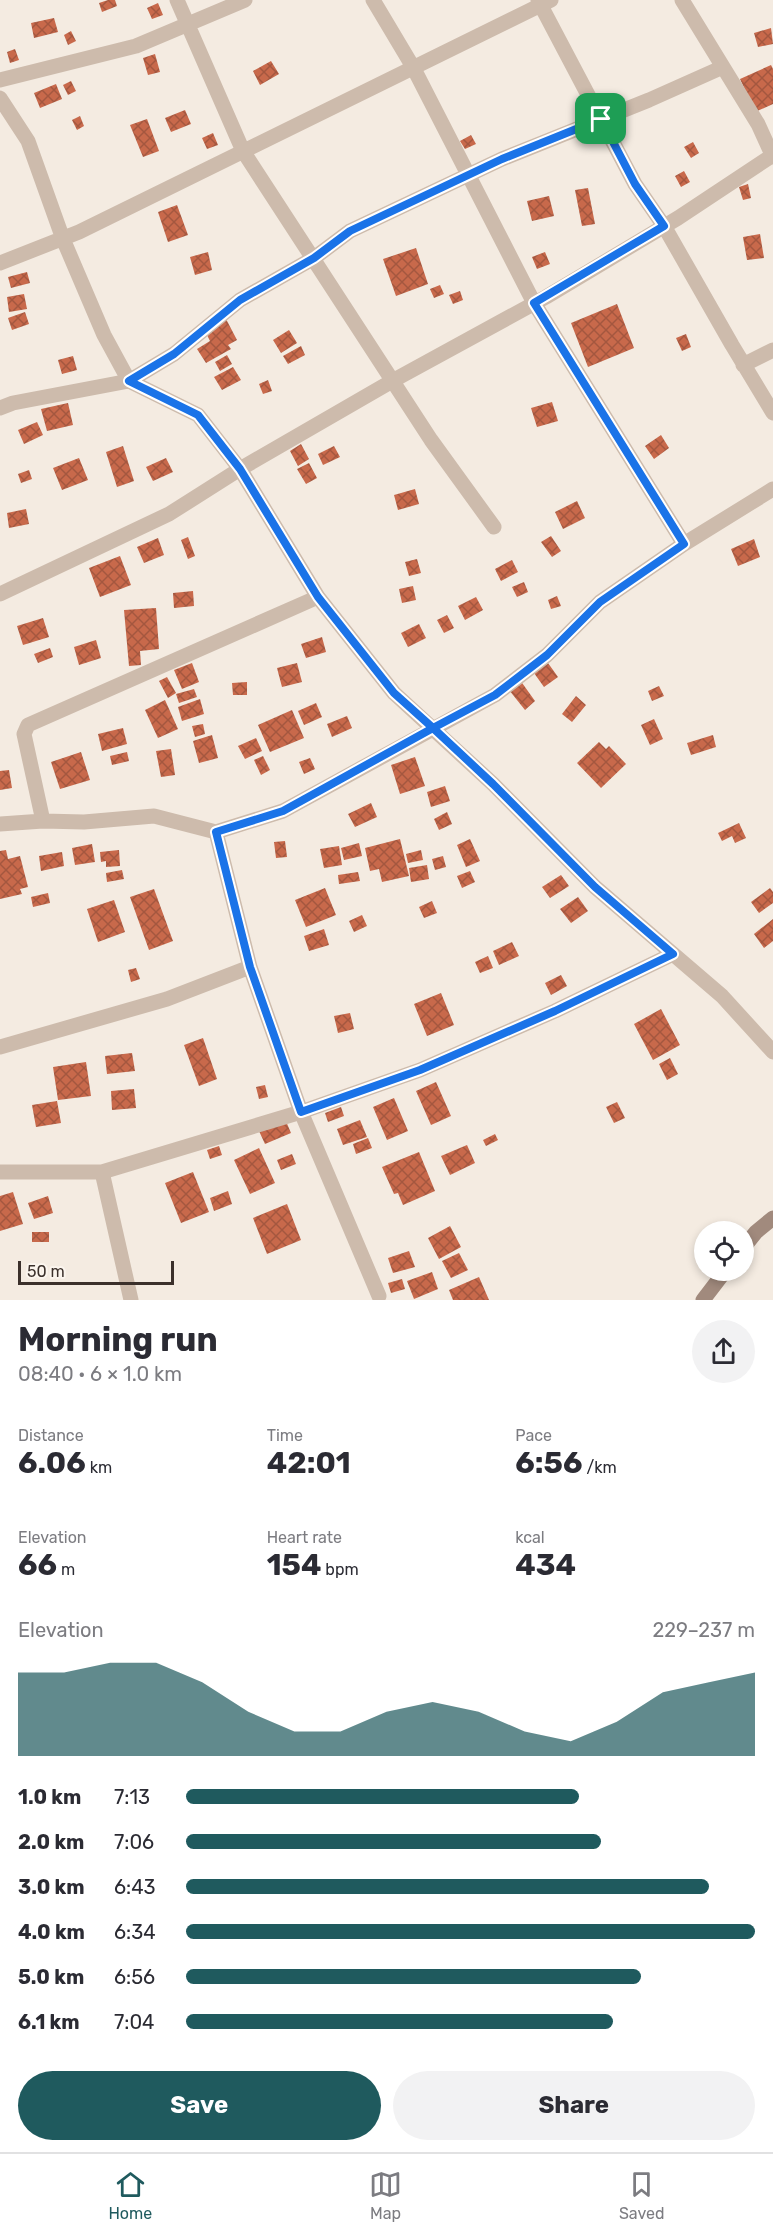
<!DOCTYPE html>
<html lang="en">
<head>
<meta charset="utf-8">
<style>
  body { margin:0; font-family:Rubik,sans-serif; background:#f2f2f3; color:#2b2b33; height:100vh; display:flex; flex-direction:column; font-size:22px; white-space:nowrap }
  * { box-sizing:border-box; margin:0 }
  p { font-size:20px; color:#7c7c81 }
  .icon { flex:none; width:33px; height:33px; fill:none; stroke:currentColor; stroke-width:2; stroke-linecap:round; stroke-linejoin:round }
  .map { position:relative; height:1300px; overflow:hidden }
  .sheet { display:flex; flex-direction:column; background:#fff; flex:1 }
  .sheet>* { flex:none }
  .controls { position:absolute; left:694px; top:1221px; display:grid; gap:12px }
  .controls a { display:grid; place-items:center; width:60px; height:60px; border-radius:50%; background:#fff; box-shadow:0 3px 9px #0003; font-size:30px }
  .scale { position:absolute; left:18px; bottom:15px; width:156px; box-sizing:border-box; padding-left:6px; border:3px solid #3b302b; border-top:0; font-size:16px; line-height:21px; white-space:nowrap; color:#3b302b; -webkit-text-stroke:4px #fbf5ee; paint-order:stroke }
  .pin { position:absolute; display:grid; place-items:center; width:51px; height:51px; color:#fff; margin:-26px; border-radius:12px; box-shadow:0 3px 9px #0006 }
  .round { display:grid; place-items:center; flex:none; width:63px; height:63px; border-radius:32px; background:#f2f2f3 }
  .summary { display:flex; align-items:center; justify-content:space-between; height:102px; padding:0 18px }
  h1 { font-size:33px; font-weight:700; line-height:45px }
  .metrics { display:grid; grid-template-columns:repeat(3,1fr); gap:9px; height:102px; padding:6px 18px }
  .metrics div { display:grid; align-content:center }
  .metrics b { font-size:30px; font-weight:700 }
  .metrics small { font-size:16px; font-weight:400 }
  .metrics p { font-size:16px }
  .chart { height:168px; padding:12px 18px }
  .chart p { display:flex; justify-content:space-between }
  .chart svg { width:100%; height:108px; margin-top:6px; fill:#1f5a5e; opacity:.7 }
  .button { display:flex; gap:12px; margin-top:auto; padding:12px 18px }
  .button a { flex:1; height:69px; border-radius:36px; background:#1f5a5e; color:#fff; font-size:24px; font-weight:700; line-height:69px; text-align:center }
  .button a+a { background:#f2f2f3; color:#2b2b33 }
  ul { padding:0 18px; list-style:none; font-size:20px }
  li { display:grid; grid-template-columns:96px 72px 1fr; align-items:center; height:45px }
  li i { height:15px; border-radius:8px; background:#1f5a5e }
  .tabs { display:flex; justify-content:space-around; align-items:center; height:84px; border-top:2px solid #e1e1e2; background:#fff; font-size:16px; color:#7c7c81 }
  .tabs a { display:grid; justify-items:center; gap:3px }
  .tabs .on { color:#1f5a5e }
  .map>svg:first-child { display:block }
  .building { fill:url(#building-cross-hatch) }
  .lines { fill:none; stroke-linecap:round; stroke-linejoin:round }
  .minor { stroke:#cdbbac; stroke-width:15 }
  .secondary { stroke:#a18a7d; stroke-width:15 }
  .route-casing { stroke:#fff; stroke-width:12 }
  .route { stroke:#1a73e8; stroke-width:8 }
</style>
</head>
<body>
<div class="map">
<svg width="773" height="1300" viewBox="0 0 773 1300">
  <defs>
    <pattern id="building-cross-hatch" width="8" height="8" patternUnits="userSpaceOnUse" patternTransform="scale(1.5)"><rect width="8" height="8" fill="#c8694b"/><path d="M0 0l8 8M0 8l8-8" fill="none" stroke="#a4573f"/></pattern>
  </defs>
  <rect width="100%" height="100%" fill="#f4ebe1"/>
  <path class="building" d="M 108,0 L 115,0 L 117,6 L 102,12 L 99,3 Z
    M 158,3 L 163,15 L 152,19 L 147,8 Z
    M 54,18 L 58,32 L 34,38 L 31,23 Z
    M 771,28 L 773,44 L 758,47 L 754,33 Z
    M 71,31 L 76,41 L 68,45 L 64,35 Z
    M 15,49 L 19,60 L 10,63 L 7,52 Z
    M 155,54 L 160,72 L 148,75 L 143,58 Z
    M 271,61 L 279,74 L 260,85 L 253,71 Z
    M 771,65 L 773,69 L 773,104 L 755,112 L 740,79 Z
    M 71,81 L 76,91 L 68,95 L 63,85 Z
    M 56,84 L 62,99 L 40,108 L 34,93 Z
    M 185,110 L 191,124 L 171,132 L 165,118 Z
    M 80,116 L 84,126 L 77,130 L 72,120 Z
    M 147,119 L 159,151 L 143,157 L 130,125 Z
    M 213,133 L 218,145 L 207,149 L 202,138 Z
    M 471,135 L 476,144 L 465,149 L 460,141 Z
    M 693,142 L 699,153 L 691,158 L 684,147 Z
    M 684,171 L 690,182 L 681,187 L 675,176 Z
    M 748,184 L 751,198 L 743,200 L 739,187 Z
    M 588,188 L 595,224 L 582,226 L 575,190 Z
    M 549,196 L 554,216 L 532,221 L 527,201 Z
    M 177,205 L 188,235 L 168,242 L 158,212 Z
    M 760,234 L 764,258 L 747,260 L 743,237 Z
    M 416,248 L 428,284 L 396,296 L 383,259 Z
    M 208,252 L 212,270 L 195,275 L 190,257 Z
    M 545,252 L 550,264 L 537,269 L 532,257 Z
    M 27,272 L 30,283 L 11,288 L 8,277 Z
    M 440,285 L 444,294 L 434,298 L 430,289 Z
    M 460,291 L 463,300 L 453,304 L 449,295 Z
    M 24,294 L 27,309 L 9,312 L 7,297 Z
    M 617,304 L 634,348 L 588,367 L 571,323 Z
    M 25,312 L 29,324 L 12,330 L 8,318 Z
    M 226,319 L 237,340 L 228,345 L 231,349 L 206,363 L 197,349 L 210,341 L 205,331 Z
    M 289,330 L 297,343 L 281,353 L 273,340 Z
    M 686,334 L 691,347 L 682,351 L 676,338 Z
    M 301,346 L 305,355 L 288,364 L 283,356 Z
    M 227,355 L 232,364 L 220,371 L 215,362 Z
    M 73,356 L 77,370 L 62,374 L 58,360 Z
    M 233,367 L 241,380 L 222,390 L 214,377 Z
    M 268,380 L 272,391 L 263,394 L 259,384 Z
    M 552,402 L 558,421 L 537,427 L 531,408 Z
    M 68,403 L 73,425 L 47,431 L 41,409 Z
    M 37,422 L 43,435 L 24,444 L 18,430 Z
    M 661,435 L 669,448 L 654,459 L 645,446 Z
    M 301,444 L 309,459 L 298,466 L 290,451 Z
    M 123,446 L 134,481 L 117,487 L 106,452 Z
    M 334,446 L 340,457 L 323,465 L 318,454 Z
    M 79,458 L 88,480 L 62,490 L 53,468 Z
    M 166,458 L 173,472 L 153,481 L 146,467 Z
    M 309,463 L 317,478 L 306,484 L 297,469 Z
    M 29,470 L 32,479 L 21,483 L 18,474 Z
    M 415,489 L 419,504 L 398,510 L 394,495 Z
    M 577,501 L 585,518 L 563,529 L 555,512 Z
    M 26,509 L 29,524 L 9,528 L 7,513 Z
    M 551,536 L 561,551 L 552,557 L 541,542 Z
    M 188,537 L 195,556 L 188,559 L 181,540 Z
    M 158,538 L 164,555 L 144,563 L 137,547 Z
    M 754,539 L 760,557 L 738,566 L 731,549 Z
    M 120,556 L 131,585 L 100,597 L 89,568 Z
    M 417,559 L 421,573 L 409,576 L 405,562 Z
    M 512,560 L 518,572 L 501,581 L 495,569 Z
    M 524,582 L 528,592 L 517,597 L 512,587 Z
    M 413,586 L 416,600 L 402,603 L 399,589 Z
    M 193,591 L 194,606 L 174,608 L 173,593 Z
    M 557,596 L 561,606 L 551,609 L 548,600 Z
    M 476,597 L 483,610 L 465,620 L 458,606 Z
    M 156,608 L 159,649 L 140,651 L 141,665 L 129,666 L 124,610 Z
    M 447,615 L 454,628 L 444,633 L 437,620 Z
    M 43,618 L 49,637 L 23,645 L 17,626 Z
    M 419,624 L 426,638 L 408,647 L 401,633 Z
    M 322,637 L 326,652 L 306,658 L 301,644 Z
    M 96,640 L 101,658 L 79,665 L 74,647 Z
    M 50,648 L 53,657 L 38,663 L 34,654 Z
    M 192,663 L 199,682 L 182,689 L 174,670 Z
    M 297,663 L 302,682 L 282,687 L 277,668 Z
    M 548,663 L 558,677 L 544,687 L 534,673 Z
    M 167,677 L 176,693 L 168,698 L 159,681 Z
    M 520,680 L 535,701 L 525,710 L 509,690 Z
    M 247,682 L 247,695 L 233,695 L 232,683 Z
    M 659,686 L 664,696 L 652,701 L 648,691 Z
    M 194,689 L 197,697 L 179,703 L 176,694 Z
    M 576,696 L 586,705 L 572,722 L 562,714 Z
    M 200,699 L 204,714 L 182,721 L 178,707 Z
    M 165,700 L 178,729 L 158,738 L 145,710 Z
    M 316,703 L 322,717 L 304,725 L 298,711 Z
    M 292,710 L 304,738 L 270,752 L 258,725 Z
    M 347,716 L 352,728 L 332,737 L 327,724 Z
    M 654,719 L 663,739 L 650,745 L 641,725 Z
    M 203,724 L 205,734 L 195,737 L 192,726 Z
    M 123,728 L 127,744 L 102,751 L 98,734 Z
    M 212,735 L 218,758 L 199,763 L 193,741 Z
    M 713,735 L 716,747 L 691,755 L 687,743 Z
    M 256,738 L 262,751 L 245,759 L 238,746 Z
    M 599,742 L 606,749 L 609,746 L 626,764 L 601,788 L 577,763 Z
    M 171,749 L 175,775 L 161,777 L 156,751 Z
    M 81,752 L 90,780 L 60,789 L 51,762 Z
    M 127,752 L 129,761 L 112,765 L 110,756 Z
    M 263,756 L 270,770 L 261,775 L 254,760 Z
    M 415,757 L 425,786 L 400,794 L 391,765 Z
    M 310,758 L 315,769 L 304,774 L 299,762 Z
    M 9,770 L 12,788 L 0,790 L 0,771 Z
    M 445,786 L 450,801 L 431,807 L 427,792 Z
    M 371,803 L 377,817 L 355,827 L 348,814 Z
    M 447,812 L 452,824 L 439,830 L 434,819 Z
    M 739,823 L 746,838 L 735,843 L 732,836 L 722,841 L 718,833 Z
    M 400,839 L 409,876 L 382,882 L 379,869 L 370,871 L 365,848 Z
    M 470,839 L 480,861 L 466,867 L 457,845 Z
    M 285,841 L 287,857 L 276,858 L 274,842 Z
    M 359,843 L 362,856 L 344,860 L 341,848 Z
    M 92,844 L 95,862 L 75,865 L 72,848 Z
    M 339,846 L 342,865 L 324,868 L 320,849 Z
    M 6,850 L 8,859 L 20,856 L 28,887 L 20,889 L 22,894 L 0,899 L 0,851 Z
    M 119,850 L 120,866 L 106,867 L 106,861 L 101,862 L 100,852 Z
    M 421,850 L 423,860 L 408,863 L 406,854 Z
    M 62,852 L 64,866 L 41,871 L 39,856 Z
    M 443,856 L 446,867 L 435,870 L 432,859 Z
    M 427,865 L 429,879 L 411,882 L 409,868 Z
    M 122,870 L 124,879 L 107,882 L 106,873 Z
    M 470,871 L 475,882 L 462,888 L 457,876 Z
    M 358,872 L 360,881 L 339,884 L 338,875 Z
    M 561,875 L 569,886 L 550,898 L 542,887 Z
    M 325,888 L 336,915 L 306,927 L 295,900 Z
    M 770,888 L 773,892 L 773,903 L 759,913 L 751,902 Z
    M 154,889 L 173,941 L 149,950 L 130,897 Z
    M 48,893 L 50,903 L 33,907 L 31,897 Z
    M 578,897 L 588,911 L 571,923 L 560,909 Z
    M 114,900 L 125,932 L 98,942 L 87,909 Z
    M 432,901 L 437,913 L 424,918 L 419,907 Z
    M 362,915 L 367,926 L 354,932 L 349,921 Z
    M 773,919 L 773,941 L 764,948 L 754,934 Z
    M 324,929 L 329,945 L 309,951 L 304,936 Z
    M 512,942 L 519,956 L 499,965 L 493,951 Z
    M 488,956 L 493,968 L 480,973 L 475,962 Z
    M 136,968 L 140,979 L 131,982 L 128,970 Z
    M 561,975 L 567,986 L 551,995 L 545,983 Z
    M 441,993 L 454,1025 L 427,1036 L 414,1004 Z
    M 661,1009 L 680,1045 L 653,1060 L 634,1024 Z
    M 350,1013 L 354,1029 L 338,1033 L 334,1016 Z
    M 203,1038 L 217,1079 L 199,1086 L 184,1045 Z
    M 132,1053 L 135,1071 L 107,1074 L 105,1056 Z
    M 670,1058 L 678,1074 L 667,1080 L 659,1064 Z
    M 86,1062 L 91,1096 L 58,1100 L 53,1067 Z
    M 436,1082 L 451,1116 L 431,1125 L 416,1091 Z
    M 265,1085 L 268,1097 L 259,1099 L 256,1087 Z
    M 134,1089 L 136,1108 L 112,1110 L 111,1091 Z
    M 394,1098 L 408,1131 L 387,1140 L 373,1107 Z
    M 57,1101 L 61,1123 L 36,1127 L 32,1105 Z
    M 617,1102 L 625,1118 L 614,1123 L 606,1107 Z
    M 341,1107 L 344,1116 L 328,1122 L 325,1113 Z
    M 285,1119 L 291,1133 L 265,1144 L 259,1131 Z
    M 360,1120 L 367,1137 L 343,1145 L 337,1129 Z
    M 495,1134 L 498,1140 L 486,1146 L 483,1140 Z
    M 368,1138 L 372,1148 L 356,1154 L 353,1144 Z
    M 467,1145 L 475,1163 L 450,1175 L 441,1156 Z
    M 219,1146 L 222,1155 L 210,1159 L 207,1150 Z
    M 259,1148 L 275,1183 L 250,1194 L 234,1160 Z
    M 419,1152 L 435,1191 L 403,1205 L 398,1193 L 394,1194 L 382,1167 Z
    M 292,1154 L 296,1164 L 281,1170 L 277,1160 Z
    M 193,1172 L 209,1212 L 181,1223 L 165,1183 Z
    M 228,1191 L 232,1204 L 214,1211 L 210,1198 Z
    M 13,1192 L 23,1224 L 0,1231 L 0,1196 Z
    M 48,1196 L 53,1213 L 34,1219 L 28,1203 Z
    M 287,1204 L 301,1240 L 267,1254 L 253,1218 Z
    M 450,1226 L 461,1247 L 439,1259 L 428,1238 Z
    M 32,1232 L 49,1232 L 49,1242 L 32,1242 Z
    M 409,1251 L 415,1267 L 393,1273 L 388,1258 Z
    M 459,1253 L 468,1270 L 451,1278 L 442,1261 Z
    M 432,1272 L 438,1289 L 414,1299 L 407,1281 Z
    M 479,1277 L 489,1300 L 453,1300 L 449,1290 Z
    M 402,1279 L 405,1289 L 391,1293 L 388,1283 Z"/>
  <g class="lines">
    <path class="minor" d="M 177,0 L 243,151 L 431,440 L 494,527
      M 373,0 L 413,67 L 534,303 L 684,544
      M 538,0 L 635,184 L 664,226 L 732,345 L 773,413
      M 682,0 L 758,124 L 773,157
      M 0,80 L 136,46 L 245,0
      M 0,98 L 28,141 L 63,239 L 104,335 L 129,381 L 198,415 L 240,469 L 318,597 L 394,693 L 493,784 L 595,887 L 722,996 L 773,1052
      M 0,263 L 79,232 L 551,0
      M 743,365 L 773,350
      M 0,408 L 13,403 L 129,381 L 174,354 L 240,300 L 314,258 L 350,231 L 502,159 L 649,100 L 723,67
      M 0,594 L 169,514 L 240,469 L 394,380 L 546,297 L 678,218 L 773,155
      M 43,821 L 24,734 L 28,725 L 318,597
      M 0,824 L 43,821 L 84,822 L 154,816 L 216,832 L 283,811 L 495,695 L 547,655 L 600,602 L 684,544 L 773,489
      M 216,832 L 250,967 L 301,1112 L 379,1296
      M 0,1047 L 167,999 L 250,967
      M 0,1172 L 102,1172 L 301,1112 L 420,1070 L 555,1011 L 673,954
      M 102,1172 L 131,1300"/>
    <path class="secondary" d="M 744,1247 L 756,1232 L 773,1218
      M 703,1300 L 726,1270"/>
  </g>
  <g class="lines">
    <defs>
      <path id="route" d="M 601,119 L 502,159 L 350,231 L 314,258 L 240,300 L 174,354 L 129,381 L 198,415 L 240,469 L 318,597 L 394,693 L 433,728 L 283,811 L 216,832 L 250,967 L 301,1112 L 420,1070 L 555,1011 L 673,954 L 595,887 L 493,784 L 433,728 L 495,695 L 547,655 L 600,602 L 684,544 L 534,303 L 664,226 L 635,184 L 601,119"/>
    </defs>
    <use href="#route" class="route-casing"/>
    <use href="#route" class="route"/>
  </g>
</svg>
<div class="controls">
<a><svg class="icon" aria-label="locate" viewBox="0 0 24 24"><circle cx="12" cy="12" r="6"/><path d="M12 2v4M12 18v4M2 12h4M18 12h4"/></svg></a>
</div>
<div class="scale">50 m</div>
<div class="pin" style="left:601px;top:119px;background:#1e9e55"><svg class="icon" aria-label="arrive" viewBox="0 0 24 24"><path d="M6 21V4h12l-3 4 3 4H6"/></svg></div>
</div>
<section class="sheet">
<div class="summary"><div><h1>Morning run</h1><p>08:40 · 6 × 1.0 km</p></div><a class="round"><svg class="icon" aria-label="share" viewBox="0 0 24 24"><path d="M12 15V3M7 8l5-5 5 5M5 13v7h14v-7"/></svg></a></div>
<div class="metrics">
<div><p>Distance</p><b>6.06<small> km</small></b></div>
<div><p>Time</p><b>42:01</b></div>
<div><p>Pace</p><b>6:56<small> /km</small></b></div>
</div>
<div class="metrics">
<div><p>Elevation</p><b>66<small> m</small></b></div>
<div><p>Heart rate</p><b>154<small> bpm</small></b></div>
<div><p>kcal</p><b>434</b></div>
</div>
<div class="chart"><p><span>Elevation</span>229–237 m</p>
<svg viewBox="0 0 160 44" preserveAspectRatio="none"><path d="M0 44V10L10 10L20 6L30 6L40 14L50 26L60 34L70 34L80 26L90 22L100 26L110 34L120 38L130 30L140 18L150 14L160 10V44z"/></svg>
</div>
<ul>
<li><b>1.0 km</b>7:13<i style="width:69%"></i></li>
<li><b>2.0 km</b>7:06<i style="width:73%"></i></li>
<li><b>3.0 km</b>6:43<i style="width:92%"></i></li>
<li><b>4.0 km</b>6:34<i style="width:100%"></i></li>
<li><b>5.0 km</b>6:56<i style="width:80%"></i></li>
<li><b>6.1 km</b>7:04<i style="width:75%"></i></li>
</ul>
<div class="button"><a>Save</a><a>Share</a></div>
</section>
<nav class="tabs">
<a class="on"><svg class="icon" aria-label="home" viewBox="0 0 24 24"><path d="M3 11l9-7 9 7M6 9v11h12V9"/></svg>Home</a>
<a><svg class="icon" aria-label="map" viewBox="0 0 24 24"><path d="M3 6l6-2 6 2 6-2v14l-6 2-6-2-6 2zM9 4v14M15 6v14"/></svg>Map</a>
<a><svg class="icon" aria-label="saved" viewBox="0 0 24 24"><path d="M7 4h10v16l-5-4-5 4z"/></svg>Saved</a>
</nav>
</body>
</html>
